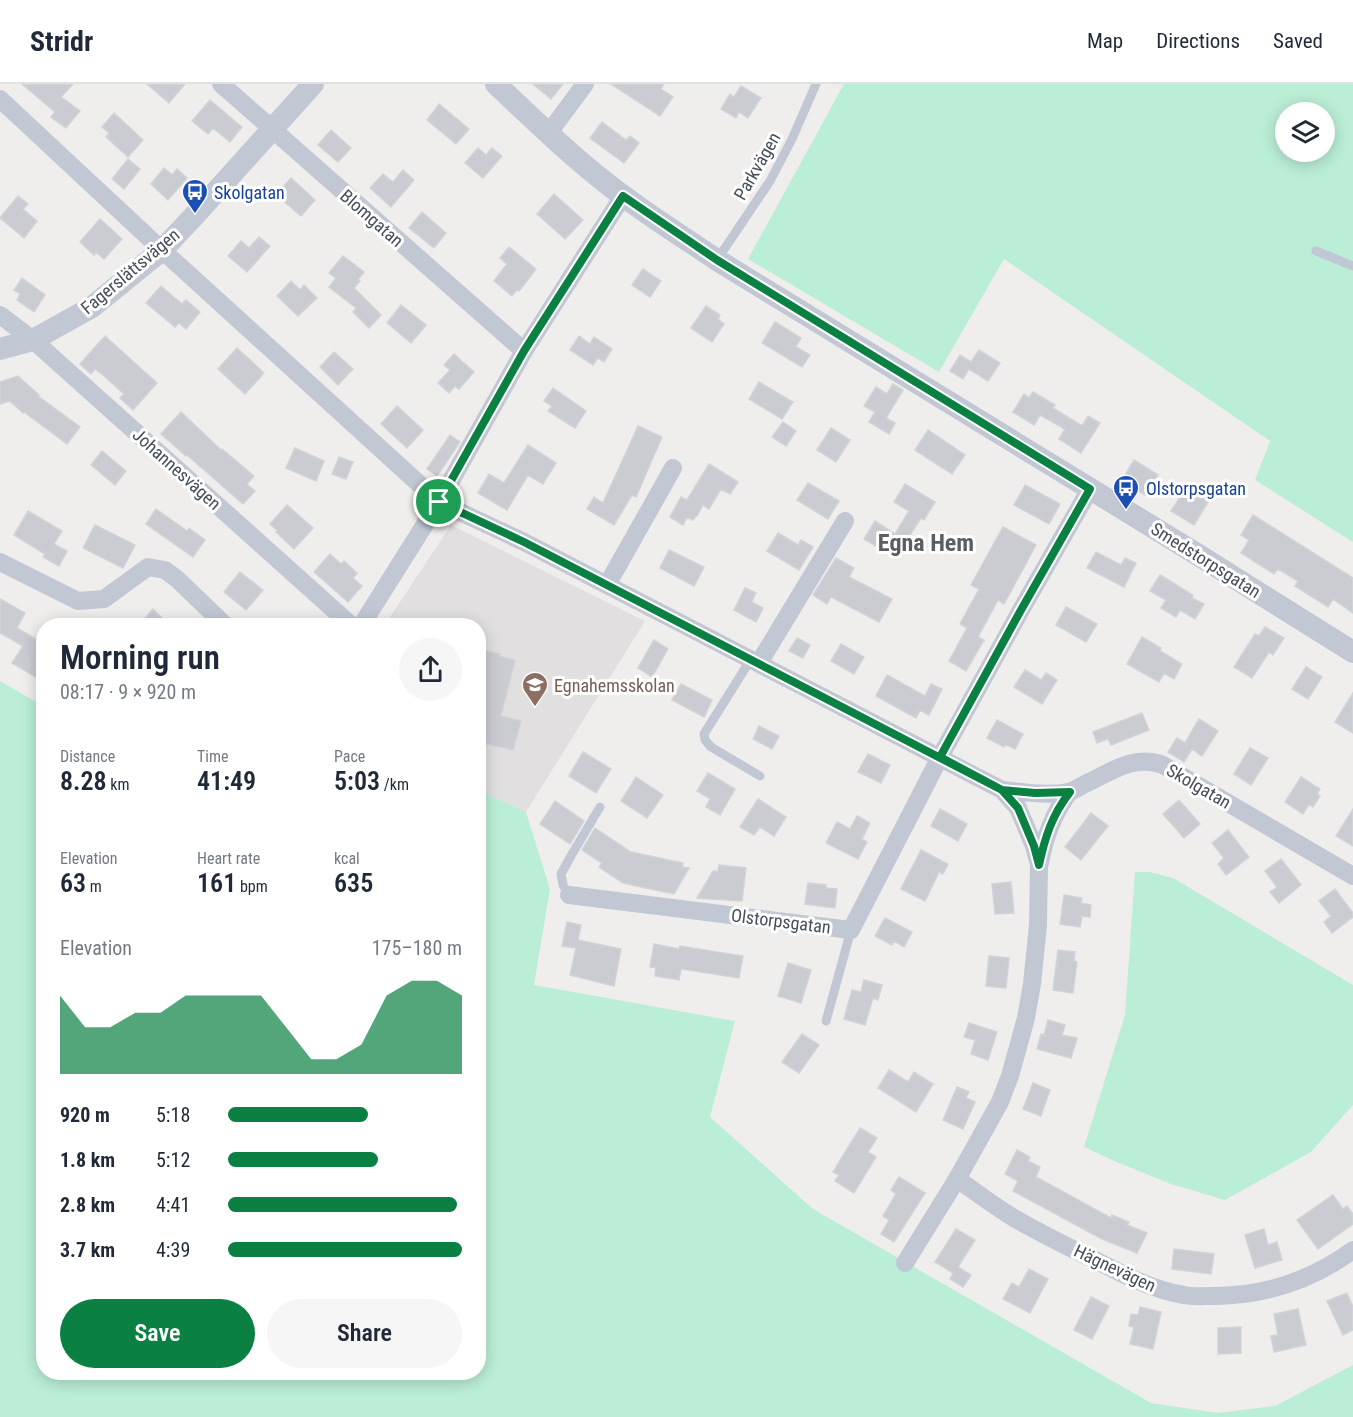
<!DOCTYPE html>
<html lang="en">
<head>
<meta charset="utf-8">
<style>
  body { margin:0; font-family:"Roboto Condensed",sans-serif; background:#f6f6f7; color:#1f2937; height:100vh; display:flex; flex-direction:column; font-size:22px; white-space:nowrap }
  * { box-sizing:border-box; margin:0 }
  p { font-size:20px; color:#747a83 }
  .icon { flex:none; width:33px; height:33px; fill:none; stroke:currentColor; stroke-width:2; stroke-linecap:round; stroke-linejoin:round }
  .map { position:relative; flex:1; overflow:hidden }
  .details { position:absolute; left:36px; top:534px; width:450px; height:762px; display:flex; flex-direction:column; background:#fff; border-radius:24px; box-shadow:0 3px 15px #0003 }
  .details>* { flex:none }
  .controls { position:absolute; left:1275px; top:18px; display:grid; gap:12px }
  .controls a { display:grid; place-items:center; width:60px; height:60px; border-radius:50%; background:#fff; box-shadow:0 3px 15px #0003; font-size:30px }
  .pin { position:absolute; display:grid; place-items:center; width:51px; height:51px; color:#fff; margin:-26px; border:3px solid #fff; border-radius:50%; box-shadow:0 2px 6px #0007 }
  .round { display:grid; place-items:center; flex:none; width:63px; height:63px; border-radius:32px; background:#f6f6f7 }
  .summary { display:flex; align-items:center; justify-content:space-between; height:102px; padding:0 24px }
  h1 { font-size:33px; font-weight:600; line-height:45px }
  .figures { display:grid; grid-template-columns:repeat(3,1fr); gap:9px; height:102px; padding:6px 24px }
  .figures div { display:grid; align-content:center }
  .figures b { font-size:26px; font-weight:600 }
  .figures small { font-size:16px; font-weight:400 }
  .figures p { font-size:16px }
  .chart { height:168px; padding:12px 24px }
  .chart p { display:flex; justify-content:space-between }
  .chart svg { width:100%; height:108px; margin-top:6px; fill:#0b8043; opacity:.7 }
  .action { display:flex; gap:12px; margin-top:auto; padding:12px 24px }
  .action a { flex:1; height:69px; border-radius:36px; background:#0b8043; color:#fff; font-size:24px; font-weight:600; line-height:69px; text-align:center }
  .action a+a { background:#f6f6f7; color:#1f2937 }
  ul { padding:0 24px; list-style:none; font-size:20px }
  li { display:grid; grid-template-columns:96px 72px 1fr; align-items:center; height:45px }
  li i { height:15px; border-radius:8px; background:#0b8043 }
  header { display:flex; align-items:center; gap:36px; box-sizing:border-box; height:84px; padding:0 30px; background:#fff; border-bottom:2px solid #e0e1e3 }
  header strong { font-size:28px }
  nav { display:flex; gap:33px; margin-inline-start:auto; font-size:21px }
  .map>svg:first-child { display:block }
  .education { fill:#e1dfdf }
  .green { fill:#bbeed6; fill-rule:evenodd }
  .building { fill:#caccd2; stroke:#d1d3d9; stroke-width:1.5 }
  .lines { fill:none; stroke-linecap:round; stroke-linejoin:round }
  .service { stroke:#c1c8d3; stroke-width:9 }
  .minor { stroke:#c1c8d3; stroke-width:18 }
  .tertiary { stroke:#c1c8d3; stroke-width:22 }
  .route-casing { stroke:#fff; stroke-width:12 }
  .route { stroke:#0b8043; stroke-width:8 }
  .labels { text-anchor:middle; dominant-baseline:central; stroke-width:6; stroke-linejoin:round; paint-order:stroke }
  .street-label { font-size:18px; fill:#464e5b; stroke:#fff }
  .transit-label { font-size:18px; fill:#164399; stroke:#fff; text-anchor:start }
  .education-label { font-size:18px; fill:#785e54; stroke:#fff; text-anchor:start }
  .district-label { font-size:24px; font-weight:bold; fill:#5a5d62; stroke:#fff }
</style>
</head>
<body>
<header>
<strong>Stridr</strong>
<nav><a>Map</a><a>Directions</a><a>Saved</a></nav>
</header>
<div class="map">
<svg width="1353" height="1333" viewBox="0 0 1353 1333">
  <rect width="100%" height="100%" fill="#f0eeed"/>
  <path class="education" d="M 451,441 L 645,537 L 526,728 L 479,706 L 478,542 L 384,542 Z"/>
  <path class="green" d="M 844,0 L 1353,0 L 1353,458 L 1255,396 L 1270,357 L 1004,175 L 939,288 L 748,175 ZM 1286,28 L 1324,28 L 1324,68 L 1286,68 Z
    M 0,597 L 43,622 L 44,1288 L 478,1288 L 479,706 L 526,728 L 550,805 L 534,901 L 735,937 L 710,1033 L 813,1125 L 1151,1319 L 1218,1329 L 1275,1322 L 1353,1281 L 1353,1333 L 0,1333 Z
    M 1135,788 L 1150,788 L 1173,794 L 1353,901 L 1353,1021 L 1311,1068 L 1225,1116 L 1171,1100 L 1119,1079 L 1084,1063 L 1125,931 Z"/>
  <path class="building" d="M 22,0 L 73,0 L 61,13 L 80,27 L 66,44 L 51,33 L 55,28 Z
    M 147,0 L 185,0 L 169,19 Z
    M 533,0 L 563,0 L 551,15 Z
    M 611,0 L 664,0 L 661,5 L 673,13 L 660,32 Z
    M 741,2 L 761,14 L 748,34 L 739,28 L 736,34 L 721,25 L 730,10 L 734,13 Z
    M 210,16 L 242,43 L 230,58 L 213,44 L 208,50 L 192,37 Z
    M 439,20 L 469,45 L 456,60 L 427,36 Z
    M 114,29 L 143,56 L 128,73 L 106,53 L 109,49 L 102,43 Z
    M 602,38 L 626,56 L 630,52 L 639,59 L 624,79 L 590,54 Z
    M 331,46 L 351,64 L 338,78 L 318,61 Z
    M 478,64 L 486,71 L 492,64 L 502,72 L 483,94 L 465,79 Z
    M 128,75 L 140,85 L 124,105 L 112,95 Z
    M 164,84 L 172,91 L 177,85 L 187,94 L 168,116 L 151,100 Z
    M 403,86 L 414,96 L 391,123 L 370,104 L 383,90 L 393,98 Z
    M 291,94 L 315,116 L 301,132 L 276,111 Z
    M 554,110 L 583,136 L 565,155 L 537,130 Z
    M 18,112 L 28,120 L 23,125 L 37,137 L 24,154 L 0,134 Z
    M 422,128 L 446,149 L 434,164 L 409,144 Z
    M 100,135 L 122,155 L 104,175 L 96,168 L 94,171 L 80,158 Z
    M 259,153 L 270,162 L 247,188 L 228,172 L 241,157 L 249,164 Z
    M 509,163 L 536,185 L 519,207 L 517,206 L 512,212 L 494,197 L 507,180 L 500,174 Z
    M 343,172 L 364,188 L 358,196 L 360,197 L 354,204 L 381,231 L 369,244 L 353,228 L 356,224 L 329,203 L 336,194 L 329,189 Z
    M 643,185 L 661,197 L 650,213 L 632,201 Z
    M 22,194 L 45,211 L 34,228 L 17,216 L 20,210 L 14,206 Z
    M 291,197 L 300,206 L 304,201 L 317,214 L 298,232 L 277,212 Z
    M 161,202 L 182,220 L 186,216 L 200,228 L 186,245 L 179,239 L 175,243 L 146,219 Z
    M 401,221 L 426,241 L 411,259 L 387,239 Z
    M 706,222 L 720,231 L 718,235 L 724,240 L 712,258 L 691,244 Z
    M 775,238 L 801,254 L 796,263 L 810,271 L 802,283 L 762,259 Z
    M 105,252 L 157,299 L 133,326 L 120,314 L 124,310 L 103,291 L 95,285 L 91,290 L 80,280 Z
    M 579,252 L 590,260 L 594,253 L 612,265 L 604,278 L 598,274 L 593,281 L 570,266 Z
    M 237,264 L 264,289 L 245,310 L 218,285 Z
    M 979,266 L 1000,279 L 988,297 L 969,285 L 963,295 L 950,287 L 960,271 L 971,278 Z
    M 334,268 L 353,285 L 338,301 L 320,283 Z
    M 454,270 L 474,288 L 459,305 L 455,302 L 449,309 L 438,299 L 450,286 L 444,281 Z
    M 18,292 L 39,311 L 38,312 L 80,343 L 67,360 L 24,328 L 23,329 L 10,317 L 0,320 L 0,298 Z
    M 759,298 L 793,318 L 782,335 L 749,315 Z
    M 893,300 L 903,306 L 886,334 L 895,339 L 889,350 L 869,338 L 875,328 L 864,322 L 876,303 L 887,310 Z
    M 553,304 L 586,327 L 575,344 L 548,327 L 552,322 L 544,317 Z
    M 1033,308 L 1055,321 L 1053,324 L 1082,342 L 1088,332 L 1100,339 L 1081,369 L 1059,355 L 1065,345 L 1040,331 L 1034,341 L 1013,328 L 1024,310 L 1029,314 Z
    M 397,322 L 423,346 L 407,364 L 381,340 Z
    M 181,328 L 221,366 L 222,365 L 254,392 L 247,400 L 255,407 L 243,420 L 187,371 L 186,372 L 161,350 Z
    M 783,338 L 796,347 L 786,362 L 772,353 Z
    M 638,342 L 662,353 L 636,413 L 632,411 L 614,441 L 587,425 L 594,413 L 603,419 Z
    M 831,344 L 850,356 L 836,378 L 817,366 Z
    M 928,346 L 965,371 L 952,390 L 915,366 Z
    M 450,351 L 460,358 L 437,392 L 427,385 Z
    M 528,361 L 556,379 L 543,400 L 528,391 L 507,426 L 478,409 L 489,390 L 504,399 Z
    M 295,364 L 324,377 L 316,397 L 286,384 Z
    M 102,367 L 126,387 L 115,401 L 91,381 Z
    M 339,373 L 353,378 L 346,395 L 332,390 Z
    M 1134,376 L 1158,391 L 1145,411 L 1122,396 Z
    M 709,380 L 738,398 L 730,410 L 721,405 L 709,425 L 703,421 L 697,432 L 696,432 L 693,436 L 687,433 L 683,441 L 670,433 L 681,413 L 687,416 Z
    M 808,399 L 839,417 L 828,435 L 797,416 Z
    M 905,400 L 935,418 L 924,436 L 921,434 L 895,474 L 864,455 L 875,437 L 895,450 L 909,427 L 894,418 Z
    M 1025,401 L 1060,420 L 1049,440 L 1014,421 Z
    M 1198,405 L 1211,413 L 1194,441 L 1171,427 L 1184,407 L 1193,413 Z
    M 287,421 L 313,444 L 294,465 L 276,448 L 278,447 L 270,440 Z
    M 156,425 L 187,447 L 189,444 L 205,456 L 193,473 L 146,440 Z
    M 28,427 L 62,447 L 54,460 L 67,467 L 59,482 L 43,473 L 45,470 L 14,451 Z
    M 1253,431 L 1353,494 L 1353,529 L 1333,515 L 1328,523 L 1295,502 L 1298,497 L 1278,485 L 1274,490 L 1241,469 L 1249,456 L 1241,451 Z
    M 95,441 L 135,461 L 123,484 L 83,464 Z
    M 1003,443 L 1036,461 L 1004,520 L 998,516 L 978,553 L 984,556 L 966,587 L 949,577 L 967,544 L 960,540 L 979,505 L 971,501 Z
    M 778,449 L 798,461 L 801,456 L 813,463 L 799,486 L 767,467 Z
    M 669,466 L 704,483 L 694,502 L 660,484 Z
    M 1096,468 L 1121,481 L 1125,474 L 1136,479 L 1124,503 L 1087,484 Z
    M 330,470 L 341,480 L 344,477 L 357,489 L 353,494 L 362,502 L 348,518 L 314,488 Z
    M 836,474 L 854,484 L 849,493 L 892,515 L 879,538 L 831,513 L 827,520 L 813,511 Z
    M 240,488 L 263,506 L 246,526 L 224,508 Z
    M 1160,491 L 1193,511 L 1192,514 L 1204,520 L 1195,535 L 1180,526 L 1176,533 L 1161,524 L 1166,516 L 1150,507 Z
    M 745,504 L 756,509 L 752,518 L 763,524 L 756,538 L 734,526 Z
    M 0,515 L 25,529 L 17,544 L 44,560 L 44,598 L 12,579 L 23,562 L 0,549 Z
    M 1066,523 L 1097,540 L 1086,558 L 1056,541 Z
    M 153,525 L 170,542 L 138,542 Z
    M 1265,543 L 1284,554 L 1273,571 L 1269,568 L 1252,594 L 1234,583 L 1255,550 L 1259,552 Z
    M 1142,553 L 1161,564 L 1160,567 L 1182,580 L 1174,595 L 1164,589 L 1159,598 L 1127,580 Z
    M 797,554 L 810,561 L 803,574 L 789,567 Z
    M 654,556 L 668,565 L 652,593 L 638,584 Z
    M 841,560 L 864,573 L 854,590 L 831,577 Z
    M 478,565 L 500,570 L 499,572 L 515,576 L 501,632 L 521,637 L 513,666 L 478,658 Z
    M 1306,583 L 1322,593 L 1308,615 L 1292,605 Z
    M 1025,586 L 1041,596 L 1046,589 L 1057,596 L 1042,620 L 1014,603 Z
    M 887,591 L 925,612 L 931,600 L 942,605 L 929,631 L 920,626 L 916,634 L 876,612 Z
    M 681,600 L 712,616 L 704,633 L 672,616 Z
    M 1353,609 L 1353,649 L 1335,638 Z
    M 1142,629 L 1149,646 L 1111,661 L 1108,655 L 1097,659 L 1093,648 Z
    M 1199,635 L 1218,647 L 1202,672 L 1192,665 L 1184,678 L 1168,668 L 1177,654 L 1185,659 Z
    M 997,636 L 1023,650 L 1015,665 L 1005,660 L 1004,663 L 987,654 Z
    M 759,642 L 779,652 L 772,665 L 753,655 Z
    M 1250,664 L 1268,674 L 1251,701 L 1234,690 Z
    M 583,668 L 611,685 L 596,709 L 569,692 Z
    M 868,670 L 890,681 L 881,699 L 858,688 Z
    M 708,689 L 735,705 L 720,731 L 706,723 L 710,715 L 697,707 Z
    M 636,693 L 663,711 L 647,734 L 621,717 Z
    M 1301,693 L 1320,705 L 1317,710 L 1320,712 L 1313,723 L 1309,720 L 1303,730 L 1285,718 Z
    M 758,715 L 786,733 L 774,752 L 760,743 L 754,751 L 740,743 Z
    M 1179,716 L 1200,740 L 1184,754 L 1163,730 Z
    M 555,717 L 584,737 L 570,760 L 540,740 Z
    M 940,725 L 967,740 L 958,757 L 931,742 Z
    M 1353,725 L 1353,762 L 1336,752 Z
    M 1091,729 L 1108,742 L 1081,776 L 1065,763 Z
    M 857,732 L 870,739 L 862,755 L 867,758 L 858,775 L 826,759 L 837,738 L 850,745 Z
    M 595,744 L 631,768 L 683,779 L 682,783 L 689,784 L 674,810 L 623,799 L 599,783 L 602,779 L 582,766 Z
    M 1228,746 L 1249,773 L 1226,791 L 1218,780 L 1224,774 L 1212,759 Z
    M 921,766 L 948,780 L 943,790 L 939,788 L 925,817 L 901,805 Z
    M 1281,775 L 1301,801 L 1279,819 L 1270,808 L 1277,803 L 1265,787 Z
    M 719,781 L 746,784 L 742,817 L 697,814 L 713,787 L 718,787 Z
    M 1011,798 L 1014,829 L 995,830 L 992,800 Z
    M 808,799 L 826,801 L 826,804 L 837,805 L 835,824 L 805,820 Z
    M 1335,805 L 1353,829 L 1353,833 L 1332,849 L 1324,838 L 1331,832 L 1319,817 Z
    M 1064,811 L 1082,814 L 1081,819 L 1091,821 L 1090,833 L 1082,832 L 1080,843 L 1060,840 Z
    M 885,834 L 912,848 L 904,863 L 894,857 L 892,861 L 875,852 Z
    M 567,838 L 581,841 L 578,856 L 621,865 L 614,902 L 570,891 L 576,864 L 562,862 Z
    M 654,860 L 679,865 L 680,862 L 743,872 L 739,894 L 681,885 L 679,896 L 655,892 L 656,884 L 650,883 Z
    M 1058,866 L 1075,868 L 1074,877 L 1077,878 L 1073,909 L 1053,906 Z
    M 989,872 L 1009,874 L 1006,904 L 986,902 Z
    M 788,879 L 811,886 L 801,919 L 778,912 Z
    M 864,896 L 882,901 L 878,916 L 873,914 L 865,941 L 844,935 L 852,906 L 861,908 Z
    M 1048,936 L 1065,941 L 1062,951 L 1077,954 L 1071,974 L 1037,965 L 1041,950 L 1044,951 Z
    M 969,939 L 997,948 L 988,976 L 971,970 L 975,956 L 964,953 Z
    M 802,950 L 819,961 L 799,989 L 782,978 Z
    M 889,986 L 908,998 L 914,988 L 933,1000 L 916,1028 L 878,1004 Z
    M 1033,999 L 1050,1006 L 1041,1032 L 1023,1025 Z
    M 957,1003 L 969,1008 L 966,1014 L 975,1018 L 963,1045 L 943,1036 Z
    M 860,1044 L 877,1054 L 868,1068 L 876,1073 L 854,1109 L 835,1097 L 839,1091 L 833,1088 Z
    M 1017,1066 L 1030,1073 L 1028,1077 L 1040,1083 L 1036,1093 L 1111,1134 L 1112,1131 L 1129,1138 L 1127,1141 L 1147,1149 L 1137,1169 L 1102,1155 L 1013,1107 L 1018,1097 L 1005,1090 Z
    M 899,1093 L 925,1109 L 894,1158 L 881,1150 L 889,1136 L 883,1132 L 896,1110 L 891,1106 Z
    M 1333,1111 L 1343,1125 L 1347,1122 L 1353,1130 L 1353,1140 L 1318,1165 L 1297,1136 Z
    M 956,1145 L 975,1156 L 958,1183 L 971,1191 L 963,1203 L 950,1195 L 953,1189 L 935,1178 Z
    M 1264,1145 L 1268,1161 L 1277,1158 L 1282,1176 L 1255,1184 L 1245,1151 Z
    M 1174,1165 L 1214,1170 L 1211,1190 L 1172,1185 Z
    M 1029,1185 L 1048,1195 L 1030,1229 L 1003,1215 L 1012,1199 L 1019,1203 Z
    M 1347,1209 L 1353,1223 L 1353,1246 L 1343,1251 L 1327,1217 Z
    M 1091,1213 L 1109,1222 L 1092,1255 L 1074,1246 Z
    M 1140,1223 L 1161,1228 L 1153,1265 L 1130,1260 L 1134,1243 L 1129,1242 L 1131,1230 L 1138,1231 Z
    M 1298,1225 L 1306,1261 L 1274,1268 L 1271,1252 L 1278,1251 L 1274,1230 Z
    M 1241,1243 L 1241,1269 L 1218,1270 L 1218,1244 Z"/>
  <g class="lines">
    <path class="service" d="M 1316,167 L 1353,182
      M 717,176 L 770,97 L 792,55 L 816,0
      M 751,575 L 704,650 L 705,656 L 711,663 L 760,692
      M 569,811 L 563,801 L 561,790 L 572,770 L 600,723
      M 826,937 L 851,846"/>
    <path class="minor" d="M 221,0 L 524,267
      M 0,15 L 162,166 L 439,418 L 524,458 L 607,501 L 1002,706 C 1023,708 1047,712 1068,708 C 1074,707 1079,703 1085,700 C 1111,688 1134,670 1163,681 L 1353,792
      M 548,50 L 585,0
      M 0,231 L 33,256 L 352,542
      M 0,478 L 78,517 L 104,515 L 148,483 L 165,486 L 177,495 L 226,542
      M 607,501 L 673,384
      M 361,542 L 439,418 L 524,267 L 623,112
      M 759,579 L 845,437
      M 1002,706 L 1018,724 L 1034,762 L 1039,781 L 1038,841 L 1032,900 L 1026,934 L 1010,992 L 1000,1018 L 957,1095 C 976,1108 994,1122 1014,1134 C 1040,1149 1068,1163 1095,1176 C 1124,1191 1153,1206 1184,1211 C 1193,1213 1203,1212 1212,1212 C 1264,1212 1311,1197 1353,1166
      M 1040,779 C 1045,752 1053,731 1069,708
      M 569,811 L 851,846 L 940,673 L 1021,526 L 1090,405
      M 905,1179 L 957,1095"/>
    <path class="tertiary" d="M 496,0 C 533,35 570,71 610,102 C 644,129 682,152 717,176 L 1195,469 L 1353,568
      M 0,265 L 33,256 L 92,223 L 162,166 L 195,131 L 313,0"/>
  </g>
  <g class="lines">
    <defs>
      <path id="route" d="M 439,418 L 524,458 L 1002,706 L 1018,724 L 1034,762 L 1039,781 C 1045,753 1052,731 1070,708 L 1035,709 L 1002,706 L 940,673 L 1021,526 L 1090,405 L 717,176 L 623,112 L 524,267 L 439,418"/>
    </defs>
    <use href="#route" class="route-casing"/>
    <use href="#route" class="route"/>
  </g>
  <defs>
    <symbol id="bus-pin" viewBox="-11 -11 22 30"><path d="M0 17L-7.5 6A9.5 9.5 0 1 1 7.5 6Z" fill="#1a4fb4" stroke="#fff"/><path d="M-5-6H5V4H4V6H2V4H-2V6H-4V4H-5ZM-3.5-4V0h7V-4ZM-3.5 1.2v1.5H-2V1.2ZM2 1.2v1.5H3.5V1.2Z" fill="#fff"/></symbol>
    <symbol id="school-pin" viewBox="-11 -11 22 30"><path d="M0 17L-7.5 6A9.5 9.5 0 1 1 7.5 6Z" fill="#8d6e63" stroke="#fff"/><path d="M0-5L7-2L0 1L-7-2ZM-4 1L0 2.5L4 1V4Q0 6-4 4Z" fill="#fff"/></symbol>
  </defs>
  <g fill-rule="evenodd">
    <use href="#bus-pin" x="180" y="93" width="30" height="40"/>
    <use href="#bus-pin" x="1111" y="389" width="30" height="40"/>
    <use href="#school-pin" x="520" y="586" width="30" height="40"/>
  </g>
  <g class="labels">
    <g class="street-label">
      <text transform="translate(757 82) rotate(-60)">Parkvägen</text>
      <text transform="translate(372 134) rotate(41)">Blomgatan</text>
      <text transform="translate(130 187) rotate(-40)">Fagerslättsvägen</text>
      <text transform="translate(177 385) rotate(42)">Johannesvägen</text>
      <text transform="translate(1206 476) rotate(32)">Smedstorpsgatan</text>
      <text transform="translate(1199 702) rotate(30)">Skolgatan</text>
      <text transform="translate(781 837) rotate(7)">Olstorpsgatan</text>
      <text transform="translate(1115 1184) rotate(25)">Hägnevägen</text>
    </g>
    <g class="transit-label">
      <text x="214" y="108">Skolgatan</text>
      <text x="1146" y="404">Olstorpsgatan</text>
    </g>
    <g class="education-label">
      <text x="554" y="601">Egnahemsskolan</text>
    </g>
    <g class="district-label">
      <text x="926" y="459">Egna Hem</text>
    </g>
  </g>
</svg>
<div class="controls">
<a><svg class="icon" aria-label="layers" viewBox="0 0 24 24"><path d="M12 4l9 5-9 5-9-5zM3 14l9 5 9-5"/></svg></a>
</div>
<div class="pin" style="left:439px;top:418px;background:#1e9e55"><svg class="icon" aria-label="arrive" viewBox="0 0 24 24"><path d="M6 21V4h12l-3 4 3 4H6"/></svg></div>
<section class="details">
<div class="summary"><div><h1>Morning run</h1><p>08:17 · 9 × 920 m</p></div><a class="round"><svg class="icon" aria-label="share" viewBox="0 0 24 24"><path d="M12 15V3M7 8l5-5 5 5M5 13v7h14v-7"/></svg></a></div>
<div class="figures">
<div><p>Distance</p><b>8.28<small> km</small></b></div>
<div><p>Time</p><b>41:49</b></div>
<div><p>Pace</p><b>5:03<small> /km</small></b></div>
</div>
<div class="figures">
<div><p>Elevation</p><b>63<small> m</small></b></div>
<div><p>Heart rate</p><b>161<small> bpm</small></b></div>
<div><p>kcal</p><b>635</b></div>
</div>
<div class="chart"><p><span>Elevation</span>175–180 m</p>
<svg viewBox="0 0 160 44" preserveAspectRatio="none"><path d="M0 44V12L10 25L20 25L30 19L40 19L50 12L60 12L70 12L80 12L90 25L100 38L110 38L120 32L130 12L140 6L150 6L160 12V44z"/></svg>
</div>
<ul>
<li><b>920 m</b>5:18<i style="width:60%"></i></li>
<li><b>1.8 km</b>5:12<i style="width:64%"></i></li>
<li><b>2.8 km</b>4:41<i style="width:98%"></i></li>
<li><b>3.7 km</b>4:39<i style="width:100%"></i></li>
</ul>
<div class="action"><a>Save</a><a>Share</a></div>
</section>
</div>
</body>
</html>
